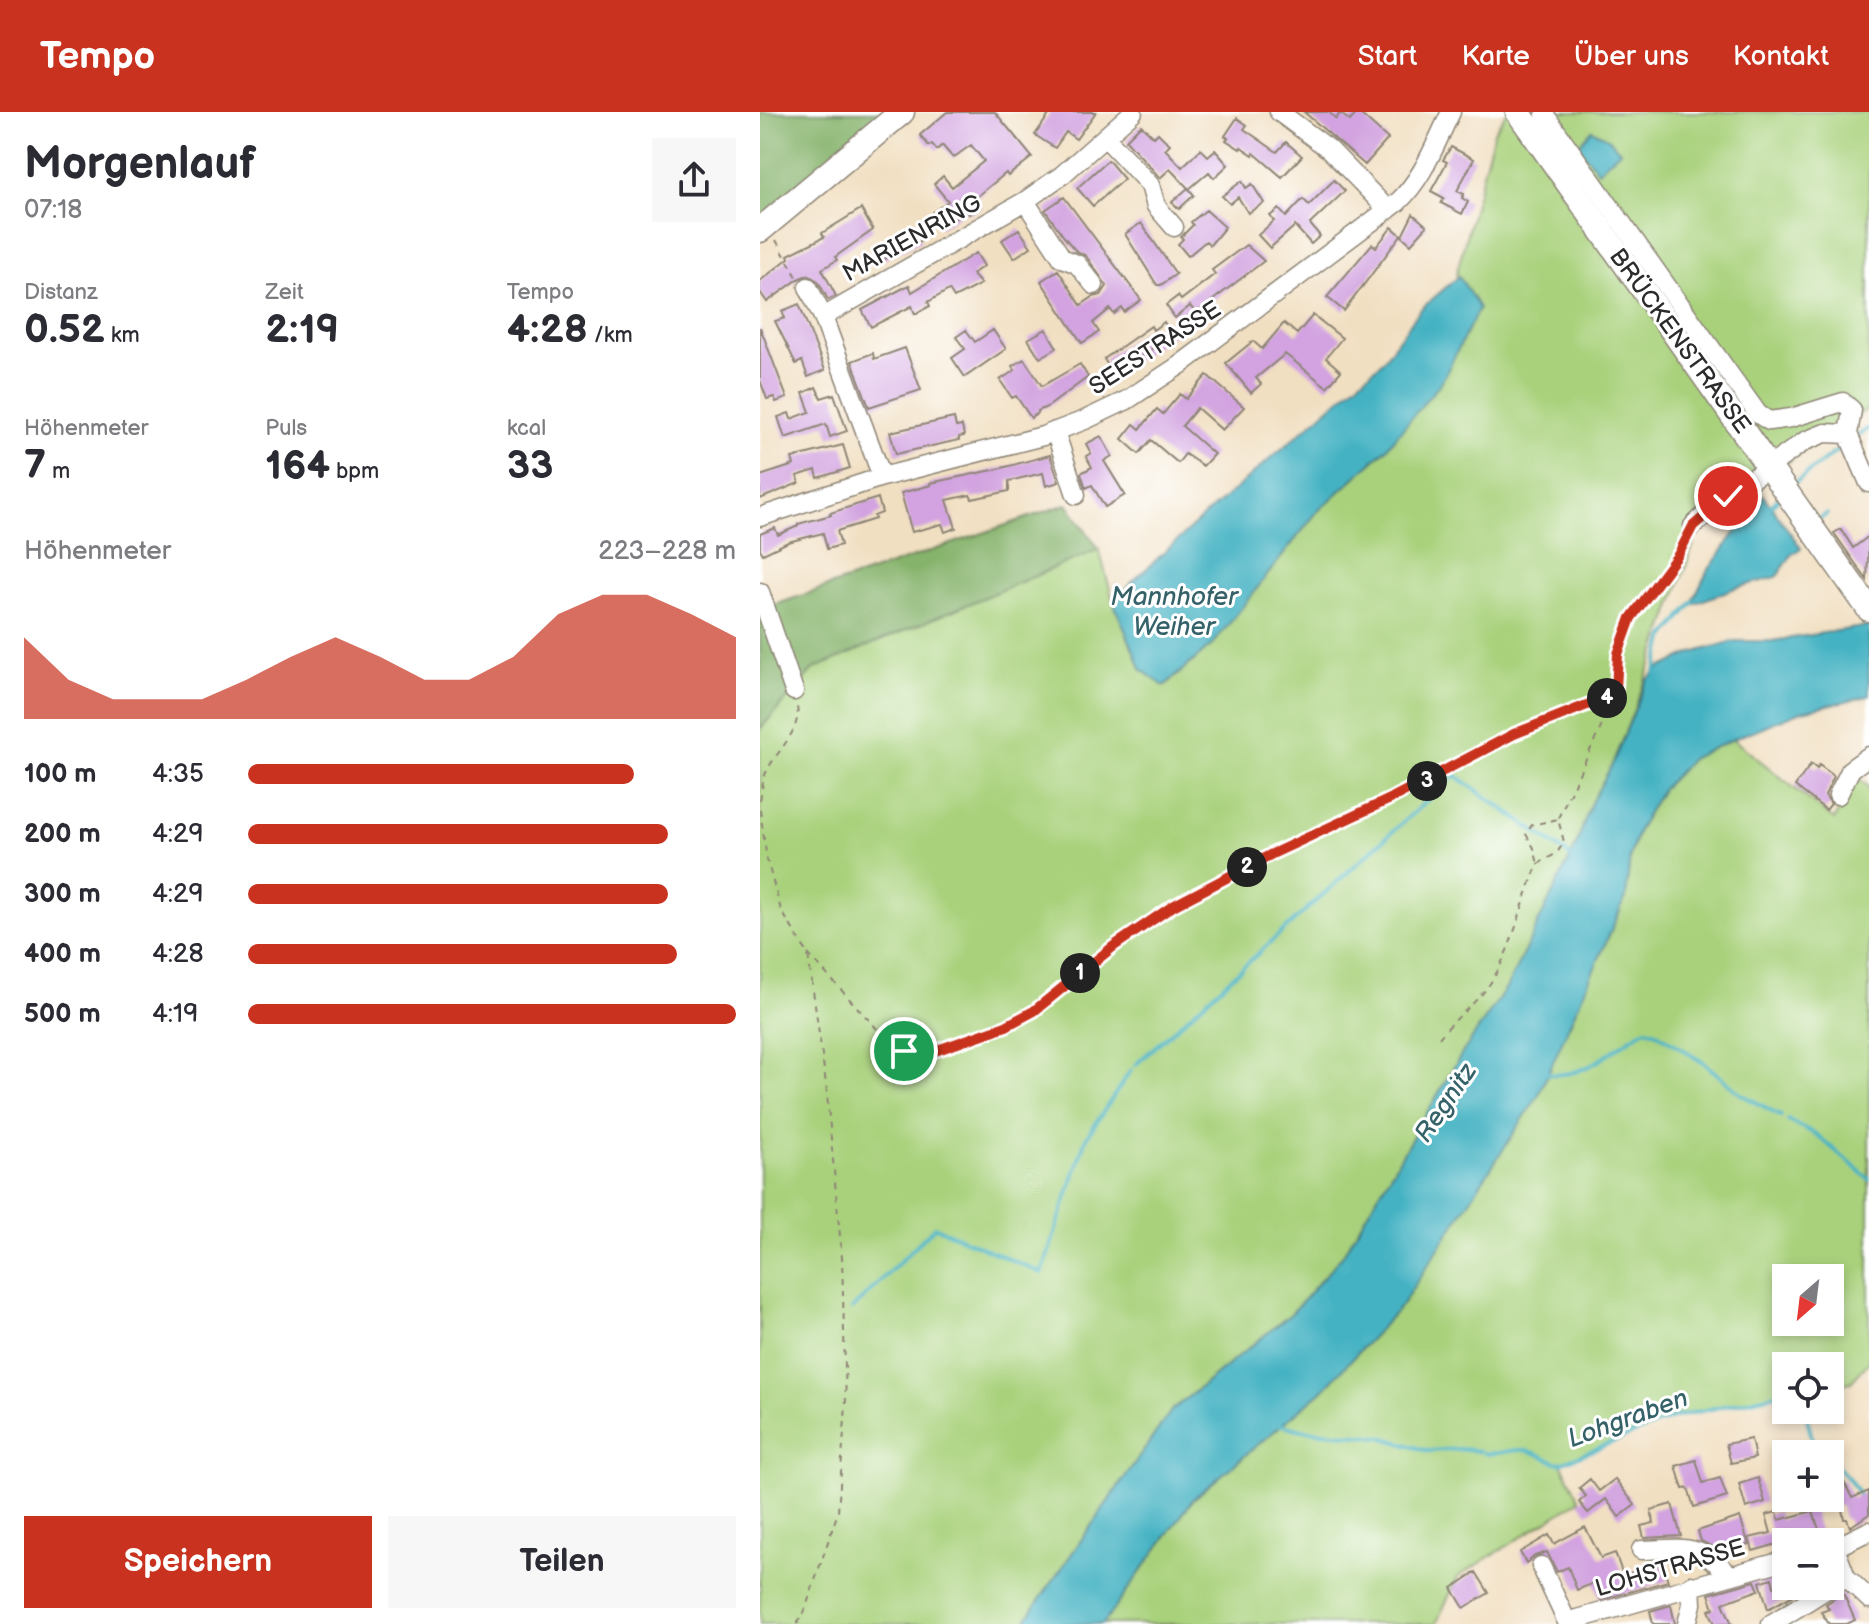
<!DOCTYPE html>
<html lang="de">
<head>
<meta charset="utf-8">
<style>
  body { margin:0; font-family:"Balsamiq Sans",sans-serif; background:#f7f7f7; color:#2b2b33; height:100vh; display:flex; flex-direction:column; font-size:30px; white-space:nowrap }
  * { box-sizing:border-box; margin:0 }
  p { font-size:26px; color:#7c7c81 }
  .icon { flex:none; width:44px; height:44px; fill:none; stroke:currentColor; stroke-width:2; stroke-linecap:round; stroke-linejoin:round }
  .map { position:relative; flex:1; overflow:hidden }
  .drawer { display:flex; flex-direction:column; background:#fff; width:760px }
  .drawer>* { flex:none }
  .needle { width:52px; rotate:208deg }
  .tools { position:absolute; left:1012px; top:1152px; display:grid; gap:16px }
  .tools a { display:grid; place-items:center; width:72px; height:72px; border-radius:0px; background:#fff; box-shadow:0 4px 12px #0003; font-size:40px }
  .pin { position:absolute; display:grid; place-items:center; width:68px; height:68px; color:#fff; margin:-34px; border:4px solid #fff; border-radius:50%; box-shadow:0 2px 8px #0007 }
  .km { position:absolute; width:40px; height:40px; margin:-20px; border-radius:50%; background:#222; color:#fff; font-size:22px; line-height:40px; text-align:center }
  .round { display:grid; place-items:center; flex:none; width:84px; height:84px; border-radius:0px; background:#f7f7f7 }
  .summary { display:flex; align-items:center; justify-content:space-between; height:136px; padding:0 24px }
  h1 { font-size:44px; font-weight:700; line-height:60px }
  .metrics { display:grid; grid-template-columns:repeat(3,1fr); gap:12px; height:136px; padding:8px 24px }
  .metrics div { display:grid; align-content:center }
  .metrics b { font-size:40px; font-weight:700 }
  .metrics small { font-size:22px; font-weight:400 }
  .metrics p { font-size:22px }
  .chart { height:224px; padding:16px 24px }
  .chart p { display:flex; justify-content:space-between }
  .chart svg { width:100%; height:144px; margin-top:8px; fill:#c8321e; opacity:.7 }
  .button { display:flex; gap:16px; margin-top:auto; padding:16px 24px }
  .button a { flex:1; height:92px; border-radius:0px; background:#c8321e; color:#fff; font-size:32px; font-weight:700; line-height:92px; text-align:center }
  .button a+a { background:#f7f7f7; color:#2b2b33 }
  ul { padding:0 24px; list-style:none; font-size:26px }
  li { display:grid; grid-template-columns:128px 96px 1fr; align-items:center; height:60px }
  li i { height:20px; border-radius:10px; background:#c8321e }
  header { display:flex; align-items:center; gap:48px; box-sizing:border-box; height:112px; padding:0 40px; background:#c8321e; color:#fff }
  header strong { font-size:38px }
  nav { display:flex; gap:44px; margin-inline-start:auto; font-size:28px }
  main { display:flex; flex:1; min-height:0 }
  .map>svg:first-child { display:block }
  .green { fill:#a9d17c; stroke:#6a7e54; stroke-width:2; fill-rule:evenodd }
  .forest { fill:#86b36c; stroke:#586f4c; stroke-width:2 }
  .water { fill:#45b2c3; stroke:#386e77; stroke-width:2 }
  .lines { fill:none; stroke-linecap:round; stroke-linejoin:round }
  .stream { stroke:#45b2c3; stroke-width:4 }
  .building { fill:#d2a3e0 }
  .minor-casing { stroke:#8e8576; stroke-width:21 }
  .major-casing { stroke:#8e8576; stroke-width:27 }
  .path { stroke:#8e8576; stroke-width:2; stroke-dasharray:6 6; stroke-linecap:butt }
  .minor { stroke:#fff; stroke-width:18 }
  .major { stroke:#fff; stroke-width:24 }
  .route-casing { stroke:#fff; stroke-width:16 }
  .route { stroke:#c8321e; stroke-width:10 }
  .labels { text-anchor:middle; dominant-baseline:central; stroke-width:6; stroke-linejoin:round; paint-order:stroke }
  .street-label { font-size:24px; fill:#2b2b2b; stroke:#fff }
  .water-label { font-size:26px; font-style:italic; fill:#356168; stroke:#fff }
</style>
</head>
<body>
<header>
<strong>Tempo</strong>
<nav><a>Start</a><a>Karte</a><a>Über uns</a><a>Kontakt</a></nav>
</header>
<main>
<section class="drawer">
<div class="summary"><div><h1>Morgenlauf</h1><p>07:18</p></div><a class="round"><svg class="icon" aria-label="share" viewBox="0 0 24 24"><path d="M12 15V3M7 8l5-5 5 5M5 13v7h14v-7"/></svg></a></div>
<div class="metrics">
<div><p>Distanz</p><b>0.52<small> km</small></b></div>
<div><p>Zeit</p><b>2:19</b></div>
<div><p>Tempo</p><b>4:28<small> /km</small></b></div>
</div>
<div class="metrics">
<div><p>Höhenmeter</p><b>7<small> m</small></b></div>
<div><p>Puls</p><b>164<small> bpm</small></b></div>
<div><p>kcal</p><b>33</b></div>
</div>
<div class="chart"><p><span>Höhenmeter</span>223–228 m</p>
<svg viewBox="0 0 160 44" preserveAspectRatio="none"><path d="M0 44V19L10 32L20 38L30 38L40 38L50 32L60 25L70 19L80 25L90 32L100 32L110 25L120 12L130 6L140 6L150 12L160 19V44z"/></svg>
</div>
<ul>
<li><b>100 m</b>4:35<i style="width:79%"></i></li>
<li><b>200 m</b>4:29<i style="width:86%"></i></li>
<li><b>300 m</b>4:29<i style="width:86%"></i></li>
<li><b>400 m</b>4:28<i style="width:88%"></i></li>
<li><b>500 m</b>4:19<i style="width:100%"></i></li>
</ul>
<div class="button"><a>Speichern</a><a>Teilen</a></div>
</section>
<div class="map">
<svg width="1109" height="1512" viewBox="0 0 1109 1512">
  <rect width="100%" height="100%" fill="#fff"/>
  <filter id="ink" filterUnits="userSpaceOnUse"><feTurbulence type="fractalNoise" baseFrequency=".0125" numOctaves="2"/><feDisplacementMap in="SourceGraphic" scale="16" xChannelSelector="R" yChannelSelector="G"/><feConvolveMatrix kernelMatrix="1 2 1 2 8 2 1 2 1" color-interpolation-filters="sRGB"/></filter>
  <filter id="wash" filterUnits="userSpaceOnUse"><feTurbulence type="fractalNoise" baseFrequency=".006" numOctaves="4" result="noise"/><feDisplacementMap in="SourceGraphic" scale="32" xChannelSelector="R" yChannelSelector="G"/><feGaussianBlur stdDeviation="1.8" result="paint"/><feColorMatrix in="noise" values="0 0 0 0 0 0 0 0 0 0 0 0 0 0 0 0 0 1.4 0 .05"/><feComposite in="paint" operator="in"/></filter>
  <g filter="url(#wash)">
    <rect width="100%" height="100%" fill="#f1dfc1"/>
    <path class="green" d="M 747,0 L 1109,0 L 1109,296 L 943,406 L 884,572 L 852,653 L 831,691 L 816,734 L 747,875 L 703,940 L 582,1144 L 532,1201 L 411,1299 L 263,1512 L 0,1512 L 0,617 L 53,557 L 339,437 L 354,492 L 382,558 L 405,574 L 453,532 L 557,400 L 626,337 L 699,164 L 696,163 L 734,20 Z
      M 973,627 L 1074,708 L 1096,664 L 1109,675 L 1109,1250 L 1091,1270 L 1070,1274 L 1070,1254 L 1026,1254 L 1026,1280 L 915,1305 L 801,1351 L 820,1388 L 698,1465 L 676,1512 L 343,1512 L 434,1386 L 562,1279 L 641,1194 L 777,984 L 866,785 L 870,743 L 879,716 L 902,677 L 932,646 ZM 1026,1166 L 1070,1166 L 1070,1210 L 1026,1210 Z"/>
    <path class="forest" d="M 0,0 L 141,0 L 0,118 Z
      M 307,392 L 339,437 L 53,557 L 0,617 L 0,498 Z"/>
    <path class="water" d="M 832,18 L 848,26 L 860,39 L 838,59 L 818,34 Z
      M 699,164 L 719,196 L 682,269 L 626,337 L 557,400 L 453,532 L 404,574 L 382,558 L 354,492 L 371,471 L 444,404 L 621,251 L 661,197 Z
      M 1003,383 L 1041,436 L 1032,442 L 1017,465 L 975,476 L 931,493 L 947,460 Z
      M 1109,514 L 1109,584 L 1042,599 L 973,627 L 932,646 L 902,677 L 879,716 L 870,743 L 866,785 L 778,984 L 641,1194 L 562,1279 L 434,1386 L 343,1512 L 263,1512 L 411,1299 L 532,1201 L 582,1144 L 703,940 L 747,875 L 816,734 L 831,691 L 852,653 L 887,568 L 900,556 L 932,541 L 974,529 L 1012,529 Z"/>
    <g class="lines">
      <path class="stream" d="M 1099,323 L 1109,316
        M 1033,372 L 1082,335
        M 1007,398 L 1021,384
        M 1056,409 L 1067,402
        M 895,564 L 904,527 L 934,489
        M 375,953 L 695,663 L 810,744
        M 784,961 C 826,970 852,935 886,917 L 894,919 L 944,951 L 981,982 L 1021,1004
        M 1028,1008 L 1057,1023 L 1109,1067
        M 92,1197 L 175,1115 L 282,1161 L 326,1026 L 371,958
        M 1045,1298 L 1052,1326 L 1066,1342
        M 514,1311 L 542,1318 L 621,1325 L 668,1339 L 701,1337 L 720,1339
        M 724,1341 C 738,1344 749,1337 763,1338 C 775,1338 788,1349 801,1351 L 915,1305 L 1026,1280
        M 1070,1347 L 1089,1367 L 1102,1387"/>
    </g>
    <g id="blocks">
      <path class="building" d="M 187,0 L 235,0 L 272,45 L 248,64 L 246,61 L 214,87 L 221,95 L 209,102 L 207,98 L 181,116 L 170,102 L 188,89 L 174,72 L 183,64 L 192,75 L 224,49 L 211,33 L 193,46 L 182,33 L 177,38 L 172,32 L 169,34 L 160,23 Z
        M 291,0 L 336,0 L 316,27 L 306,20 L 295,36 L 275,23 Z
        M 544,0 L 569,0 L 576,7 L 580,1 L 590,9 L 598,0 L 628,27 L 605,53 Z
        M 477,6 L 487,13 L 484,17 L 517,40 L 526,30 L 542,44 L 522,65 L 494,41 L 493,43 L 481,35 L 480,37 L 466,28 L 468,26 L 465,24 Z
        M 381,13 L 394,25 L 398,21 L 404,27 L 410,32 L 405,37 L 422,55 L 441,37 L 448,44 L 455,38 L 468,53 L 454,66 L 449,60 L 429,77 L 434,83 L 419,97 L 412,90 L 428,76 L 410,57 L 400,66 L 366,28 Z
        M 691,35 L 714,47 L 697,79 L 704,82 L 702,86 L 708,90 L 702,102 L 681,91 L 684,86 L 671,79 L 687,50 L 683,48 Z
        M 348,48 L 364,67 L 333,94 L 317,76 Z
        M 574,68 L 585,79 L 550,112 L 560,124 L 551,132 L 535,114 L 510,136 L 498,123 L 514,109 L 510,104 L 519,97 L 526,105 L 543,87 L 549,93 Z
        M 482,69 L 486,76 L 492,72 L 504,91 L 488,101 L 478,85 L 470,92 L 462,84 Z
        M 304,85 L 381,188 L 364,200 L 362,196 L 354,202 L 350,197 L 333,211 L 339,220 L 322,231 L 281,169 L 298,158 L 321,193 L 333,185 L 341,183 L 347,174 L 326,144 L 315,138 L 304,125 L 285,98 Z
        M 101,97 L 113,118 L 75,145 L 77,148 L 62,157 L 76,184 L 68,188 L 58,169 L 48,163 L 40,166 L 7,190 L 0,180 L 0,169 L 29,146 L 28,143 L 64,125 L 62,121 Z
        M 446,98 L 465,115 L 450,133 L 446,129 L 428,144 L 418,132 L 423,127 L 421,125 L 433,113 L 431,110 Z
        M 653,102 L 667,114 L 651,132 L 642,124 Z
        M 381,111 L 416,162 L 401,173 L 397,173 L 365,122 Z
        M 152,114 L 161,129 L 123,148 L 117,136 Z
        M 632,115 L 641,123 L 584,199 L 567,185 L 612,132 L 616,135 Z
        M 259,117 L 271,135 L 254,146 L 242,128 Z
        M 486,133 L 504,149 L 436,201 L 430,194 L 415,206 L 406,193 L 418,184 L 421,188 L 455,162 L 452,158 Z
        M 216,141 L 224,154 L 212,162 L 221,172 L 194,186 L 189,178 L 168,190 L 170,194 L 155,202 L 152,194 L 111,215 L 102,198 L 149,173 L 152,180 Z
        M 39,192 L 65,258 L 48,265 L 42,249 L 36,252 L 15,209 L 25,206 L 22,199 Z
        M 553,203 L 582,226 L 566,246 L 581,259 L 567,275 L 525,242 L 496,266 L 501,272 L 491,281 L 466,251 L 493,229 L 502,237 L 524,211 L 537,222 Z
        M 404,210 L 412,223 L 354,263 L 344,247 L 391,214 L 393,218 Z
        M 0,215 L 27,286 L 16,290 L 14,285 L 7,287 L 0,268 Z
        M 286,217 L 297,236 L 280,246 L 268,227 Z
        M 206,218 L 215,230 L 233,218 L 246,237 L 205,265 L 192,246 L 205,237 L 196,225 Z
        M 145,236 L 161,278 L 109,295 L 92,249 L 113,241 L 114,247 Z
        M 264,247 L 282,274 L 320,252 L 328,265 L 289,294 L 278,299 L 278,301 L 271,306 L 256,284 L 252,286 L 240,268 L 255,258 L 252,254 Z
        M 447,263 L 484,295 L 462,318 L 437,296 L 422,314 L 454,342 L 443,354 L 425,342 L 418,351 L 391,328 L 379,342 L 362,327 L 374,312 L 380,317 L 397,297 L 403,302 L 420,282 L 426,287 Z
        M 56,275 L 61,286 L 74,282 L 87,319 L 70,325 L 66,312 L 25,326 L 18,305 L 29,301 L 31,307 L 50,300 L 43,281 Z
        M 194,306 L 196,315 L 202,314 L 204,324 L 199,325 L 199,328 L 136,342 L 130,320 Z
        M 341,324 L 352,344 L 344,349 L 365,383 L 345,395 L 332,373 L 326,376 L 321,361 L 332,355 L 326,344 L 331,341 L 326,332 Z
        M 83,333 L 90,356 L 58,366 L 56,358 L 37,364 L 39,371 L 0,387 L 0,364 L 34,353 L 32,346 Z
        M 290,343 L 299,370 L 286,374 L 283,361 L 249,369 L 249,379 L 212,387 L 210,383 L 187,388 L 196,416 L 185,420 L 182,412 L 152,420 L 141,381 L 171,373 L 170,371 L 238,357 Z
        M 118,386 L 122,401 L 114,404 L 115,407 L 77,419 L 81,433 L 67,437 L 63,421 L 28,430 L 3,442 L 0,437 L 0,422 L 15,416 L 18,423 L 38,414 L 38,412 L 71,403 L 70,401 Z
        M 1081,417 L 1093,436 L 1109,424 L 1107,468 L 1074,421 Z
        M 1051,652 L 1057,657 L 1059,653 L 1074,664 L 1065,683 L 1071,692 L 1066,698 L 1035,674 Z
        M 991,1327 L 995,1346 L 971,1351 L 966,1332 Z
        M 936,1348 L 943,1371 L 960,1366 L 967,1385 L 934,1395 L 928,1376 L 923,1377 L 916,1354 Z
        M 998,1366 L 1005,1390 L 986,1396 L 979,1372 Z
        M 830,1367 L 839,1379 L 855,1367 L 875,1393 L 859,1405 L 846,1387 L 828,1401 L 819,1390 L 826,1384 L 819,1376 Z
        M 1083,1368 L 1092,1386 L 1109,1379 L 1109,1402 L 1090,1415 L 1087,1407 L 1084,1407 L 1081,1393 L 1054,1398 L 1051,1386 L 1070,1386 L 1070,1372 Z
        M 912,1392 L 921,1424 L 884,1426 L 881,1414 L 894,1411 L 891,1398 Z
        M 1053,1399 L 1061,1424 L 1039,1430 L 1038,1426 L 993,1439 L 989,1426 L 1011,1421 L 1006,1403 L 1017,1400 L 1019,1408 Z
        M 980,1405 L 989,1433 L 962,1440 L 941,1429 L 938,1419 Z
        M 825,1415 L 841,1446 L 855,1441 L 863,1463 L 902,1452 L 908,1469 L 841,1488 L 834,1471 L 817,1478 L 808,1455 L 797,1460 L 787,1440 L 775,1444 L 766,1451 L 760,1440 L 789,1423 L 794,1432 Z
        M 716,1460 L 729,1481 L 704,1496 L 692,1476 Z
        M 1012,1466 L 1014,1475 L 1026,1471 L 1032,1484 L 1008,1497 L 1000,1470 Z
        M 995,1469 L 999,1478 L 963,1491 L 972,1512 L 955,1512 L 949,1498 L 954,1496 L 949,1482 Z
        M 1083,1481 L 1095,1508 L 1087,1512 L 1069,1512 L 1061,1500 L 1069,1497 L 1066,1492 Z
        M 911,1493 L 915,1512 L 893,1512 L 890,1499 Z"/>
    </g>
  </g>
  <g filter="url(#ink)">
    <use href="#blocks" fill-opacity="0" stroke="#8e8576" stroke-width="2"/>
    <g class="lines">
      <defs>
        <path id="minor" d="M 519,0 L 569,37 L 628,98
          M 785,3 L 998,302 L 1009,309 L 1031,306 L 1083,290 L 1092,298 L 1088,322
          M 346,26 L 390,73 L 396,94 L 414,115
          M 265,89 L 302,146 L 317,152 L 334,173
          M 48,175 L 63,205 L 122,365
          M 63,205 L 265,89 L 302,63 L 373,0
          M 295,319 L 316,383
          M 0,405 L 122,365 L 283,324 L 325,308 L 367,288 L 420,253 L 638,90 C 664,65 675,32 691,0
          M 933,414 L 958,391 L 1045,329 L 1065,321 L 1088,322 L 1109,371
          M 0,480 L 34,579
          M 1078,683 L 1091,657 L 1109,644
          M 1075,1436 L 1086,1465 L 1109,1487
          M 881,1438 C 924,1437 937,1430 970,1463
          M 1070,1438 L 1109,1419
          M 781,1454 L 807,1510 L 1026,1448
          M 927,1512 L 932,1492 L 931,1473
          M 1011,1512 L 1086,1465"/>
        <path id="major" d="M 758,0 L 1109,497
          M 0,118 L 142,0"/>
      </defs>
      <use href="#minor" class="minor-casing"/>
      <use href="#major" class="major-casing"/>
      <path class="path" d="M 16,128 L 37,165
        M 0,688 C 2,680 2,671 5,663 C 13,642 42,620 37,595
        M 0,698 L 7,748 L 21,798 L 48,842 L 66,972 L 82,1146 L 86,1293 L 78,1400 L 44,1501 L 37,1512
        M 798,706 L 854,588 L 858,542 L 871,506 L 925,429
        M 48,842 L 131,932 L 144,939 L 172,940 L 246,914 L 274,899 L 354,834 L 413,794 L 512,742 L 628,688 L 754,622 L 807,599 L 831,593 L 847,585 L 856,577
        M 679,926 C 695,905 719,890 733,867 C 754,832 762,789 778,752 L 797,741 L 804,730 L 798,707 L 772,713 L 766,722 L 774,736 L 778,752"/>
      <use href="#minor" class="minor"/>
      <use href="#major" class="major"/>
    </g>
  </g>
  <g class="lines" filter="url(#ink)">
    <defs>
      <path id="route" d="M 144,939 L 172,940 L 246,914 L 274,899 L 354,834 L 413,794 L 512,742 L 628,688 L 754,622 L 847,585 L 856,577 L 858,542 L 871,506 L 918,443 L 933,414 L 968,384"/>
    </defs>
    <use href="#route" class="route-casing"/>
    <use href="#route" class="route"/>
  </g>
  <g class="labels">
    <g class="street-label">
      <text transform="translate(152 126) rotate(-29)">MARIENRING</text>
      <text transform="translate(920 229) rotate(54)">BRÜCKENSTRASSE</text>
      <text transform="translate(395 236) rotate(-33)">SEESTRASSE</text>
      <text transform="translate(910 1456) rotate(-16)">LOHSTRASSE</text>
    </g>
    <g class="water-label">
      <text x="414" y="485">Mannhofer<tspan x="414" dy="30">Weiher</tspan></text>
      <text transform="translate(686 991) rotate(-56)">Regnitz</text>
      <text transform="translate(868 1307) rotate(-20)">Lohgraben</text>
    </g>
  </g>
</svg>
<div class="tools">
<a><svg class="needle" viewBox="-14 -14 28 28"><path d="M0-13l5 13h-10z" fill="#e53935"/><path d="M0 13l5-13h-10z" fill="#7c7c81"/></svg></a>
<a><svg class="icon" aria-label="locate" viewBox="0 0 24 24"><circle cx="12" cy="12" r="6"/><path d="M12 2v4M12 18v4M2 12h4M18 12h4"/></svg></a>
<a>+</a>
<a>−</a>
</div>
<div class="pin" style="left:144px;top:939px;background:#1e9e55"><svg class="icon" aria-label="arrive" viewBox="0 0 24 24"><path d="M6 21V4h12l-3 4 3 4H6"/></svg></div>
<div class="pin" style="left:968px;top:384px;background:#d93025"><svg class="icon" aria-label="check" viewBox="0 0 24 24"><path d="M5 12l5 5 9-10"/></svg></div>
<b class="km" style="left:320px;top:861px">1</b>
<b class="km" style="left:487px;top:755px">2</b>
<b class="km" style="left:667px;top:669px">3</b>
<b class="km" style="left:847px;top:586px">4</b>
</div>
</main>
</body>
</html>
